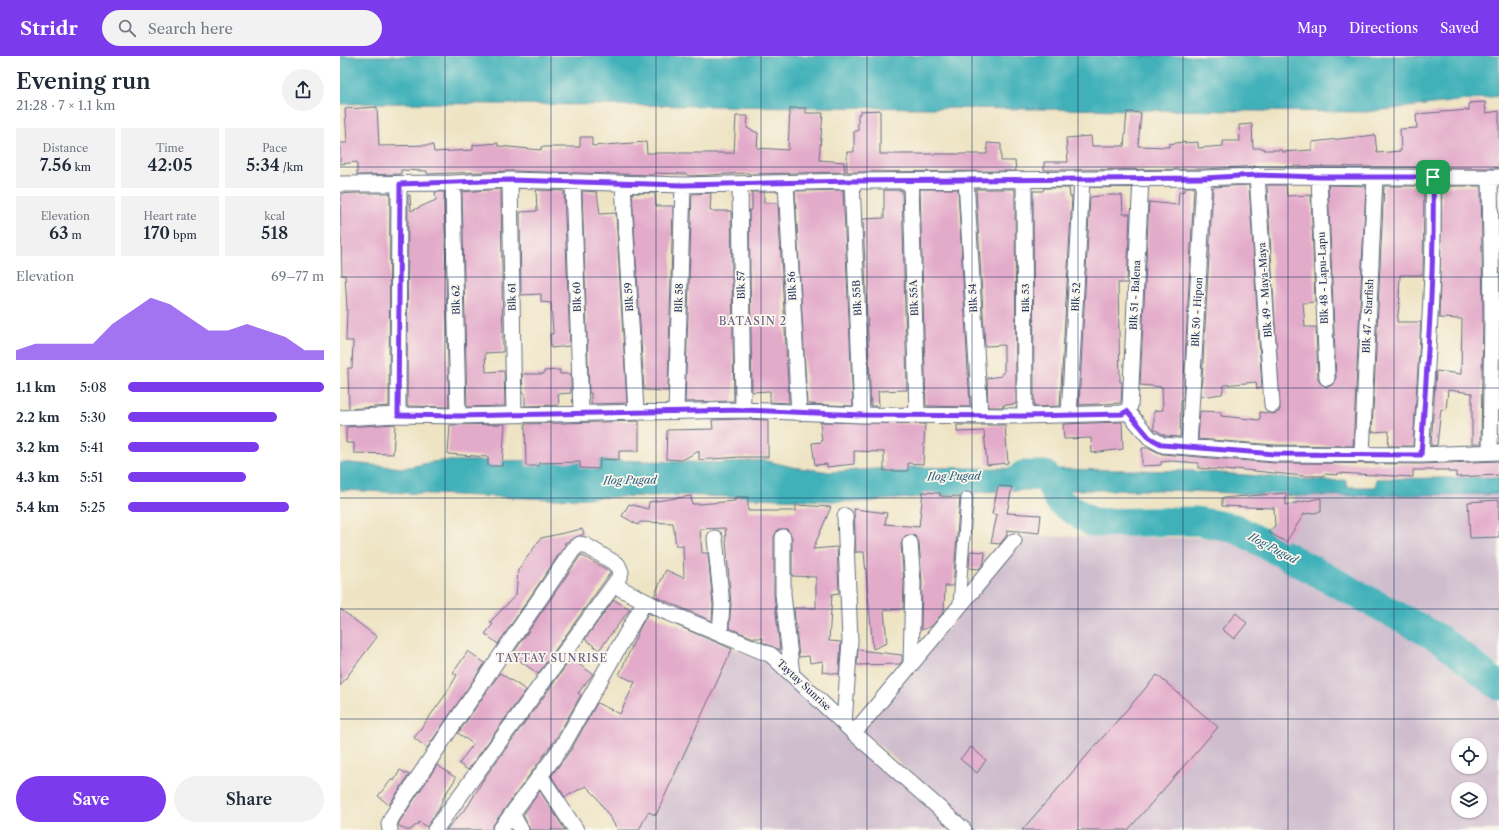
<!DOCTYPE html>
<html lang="en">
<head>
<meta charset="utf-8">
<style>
  body { margin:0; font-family:"Libre Caslon Text",serif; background:#f2f2f3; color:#1f2937; height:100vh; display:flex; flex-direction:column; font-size:15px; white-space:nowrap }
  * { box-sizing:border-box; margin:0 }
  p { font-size:13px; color:#747a83 }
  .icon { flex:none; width:22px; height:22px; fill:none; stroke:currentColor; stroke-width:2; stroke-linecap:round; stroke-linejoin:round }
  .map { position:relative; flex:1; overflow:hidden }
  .drawer { display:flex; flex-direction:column; background:#fff; width:340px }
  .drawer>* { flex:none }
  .tools { position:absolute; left:1111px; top:682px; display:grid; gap:8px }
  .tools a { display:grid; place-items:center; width:36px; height:36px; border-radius:50%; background:#fff; box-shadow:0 1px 3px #0004; font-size:20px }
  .pin { position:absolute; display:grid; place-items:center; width:34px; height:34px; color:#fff; margin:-17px; border-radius:8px; box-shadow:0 2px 6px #0006 }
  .round { display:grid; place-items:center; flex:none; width:42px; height:42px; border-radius:21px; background:#f2f2f3 }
  .summary { display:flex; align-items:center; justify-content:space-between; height:68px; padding:0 16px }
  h1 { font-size:22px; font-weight:600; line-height:30px }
  .stats { display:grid; grid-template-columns:repeat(3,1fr); gap:6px; height:68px; padding:4px 16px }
  .stats div { display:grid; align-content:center; border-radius:0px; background:#f2f2f3; text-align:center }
  .stats b { font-size:17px; font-weight:600 }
  .stats small { font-size:11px; font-weight:400 }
  .stats p { font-size:11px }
  .chart { height:112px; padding:8px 16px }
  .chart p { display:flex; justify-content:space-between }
  .chart svg { width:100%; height:72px; margin-top:4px; fill:#7c3aed; opacity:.7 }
  .button { display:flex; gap:8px; margin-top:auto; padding:8px 16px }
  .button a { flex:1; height:46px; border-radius:24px; background:#7c3aed; color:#fff; font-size:16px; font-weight:600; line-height:46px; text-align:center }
  .button a+a { background:#f2f2f3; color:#1f2937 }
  ul { padding:0 16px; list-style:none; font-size:13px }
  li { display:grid; grid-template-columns:64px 48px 1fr; align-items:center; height:30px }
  li i { height:10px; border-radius:5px; background:#7c3aed }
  header { display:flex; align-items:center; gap:24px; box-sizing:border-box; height:56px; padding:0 20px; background:#7c3aed; color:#fff }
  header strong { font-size:19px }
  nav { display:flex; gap:22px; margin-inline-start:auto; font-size:14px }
  .search { width:280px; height:36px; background:#f2f2f3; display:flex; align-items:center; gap:10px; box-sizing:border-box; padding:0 14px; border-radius:22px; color:#747a83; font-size:15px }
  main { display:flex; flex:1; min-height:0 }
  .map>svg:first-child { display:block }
  .industrial { fill:#cfbdce; fill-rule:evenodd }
  .water { fill:#40b1b9; stroke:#2e708c }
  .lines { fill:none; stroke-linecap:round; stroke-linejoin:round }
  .river { stroke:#40b1b9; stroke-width:29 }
  .building { fill:#e3abca }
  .pedestrian-casing { stroke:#656e82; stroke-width:13 }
  .minor-casing { stroke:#656e82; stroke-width:17 }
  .pedestrian { stroke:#fff; stroke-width:11 }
  .minor { stroke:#fff; stroke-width:15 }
  .route-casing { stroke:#fff; stroke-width:8 }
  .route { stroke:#7c3aed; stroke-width:5 }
  .grid { fill:none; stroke:#1b2f5e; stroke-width:1; stroke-opacity:0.55 }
  .labels { text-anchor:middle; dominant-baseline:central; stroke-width:3.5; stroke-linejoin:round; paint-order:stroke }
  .street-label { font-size:10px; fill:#1b2f5e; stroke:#fbf7ec }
  .neighbourhood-label { font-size:11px; letter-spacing:1px; fill:#615a84; stroke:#fbf7ec }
  .water-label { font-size:11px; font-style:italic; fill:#285c7e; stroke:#fbf7ec }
</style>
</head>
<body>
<header>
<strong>Stridr</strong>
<div class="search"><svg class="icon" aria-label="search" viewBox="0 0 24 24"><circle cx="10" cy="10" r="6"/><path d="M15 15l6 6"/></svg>Search here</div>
<nav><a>Map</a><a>Directions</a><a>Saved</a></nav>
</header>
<main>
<section class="drawer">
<div class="summary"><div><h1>Evening run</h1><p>21:28 · 7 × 1.1 km</p></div><a class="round"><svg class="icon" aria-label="share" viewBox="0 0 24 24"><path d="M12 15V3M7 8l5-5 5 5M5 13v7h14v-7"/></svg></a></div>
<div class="stats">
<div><p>Distance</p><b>7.56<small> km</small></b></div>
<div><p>Time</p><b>42:05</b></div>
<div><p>Pace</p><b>5:34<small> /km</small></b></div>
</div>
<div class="stats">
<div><p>Elevation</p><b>63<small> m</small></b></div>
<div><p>Heart rate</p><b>170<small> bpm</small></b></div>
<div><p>kcal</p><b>518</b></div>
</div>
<div class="chart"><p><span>Elevation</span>69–77 m</p>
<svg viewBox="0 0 160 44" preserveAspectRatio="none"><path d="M0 44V38L10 34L20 34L30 34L40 34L50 22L60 14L70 6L80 10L90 18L100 26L110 26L120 22L130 26L140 30L150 38L160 38V44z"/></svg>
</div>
<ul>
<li><b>1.1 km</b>5:08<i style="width:100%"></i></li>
<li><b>2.2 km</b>5:30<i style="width:76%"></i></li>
<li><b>3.2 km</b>5:41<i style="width:67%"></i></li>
<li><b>4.3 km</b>5:51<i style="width:60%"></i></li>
<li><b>5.4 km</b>5:25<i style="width:82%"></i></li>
</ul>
<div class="button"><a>Save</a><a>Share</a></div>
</section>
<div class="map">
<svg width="1159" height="774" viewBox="0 0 1159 774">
  <rect width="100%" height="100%" fill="#fbf7ec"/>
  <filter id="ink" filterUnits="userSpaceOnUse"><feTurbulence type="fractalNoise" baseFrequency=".025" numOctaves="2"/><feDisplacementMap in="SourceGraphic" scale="8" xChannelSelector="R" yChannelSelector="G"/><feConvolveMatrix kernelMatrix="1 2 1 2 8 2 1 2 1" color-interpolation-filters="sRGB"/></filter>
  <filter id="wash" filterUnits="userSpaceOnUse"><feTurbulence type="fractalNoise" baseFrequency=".012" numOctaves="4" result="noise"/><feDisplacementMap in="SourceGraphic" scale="16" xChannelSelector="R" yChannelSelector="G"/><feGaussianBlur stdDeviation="0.9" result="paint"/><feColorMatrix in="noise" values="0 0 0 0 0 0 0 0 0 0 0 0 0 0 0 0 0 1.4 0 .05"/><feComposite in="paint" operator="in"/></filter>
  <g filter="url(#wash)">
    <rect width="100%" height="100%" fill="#eee4c4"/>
    <path class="industrial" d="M 1159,438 L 1159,610 L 1098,567 L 925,477 L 956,440 Z
      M 685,480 L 899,482 L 1111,595 L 1159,639 L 1159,774 L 636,774 L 523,675 ZM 1118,689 L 1140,689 L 1140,711 L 1118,711 ZM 1118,733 L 1140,733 L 1140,755 L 1118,755 Z
      M 324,564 L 430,607 L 615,774 L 277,774 L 247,727 Z"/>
    <path class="water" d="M 0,0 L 1159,0 L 1159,40 L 1026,56 L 48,47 L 0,48 Z
      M 259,404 L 385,407 L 424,404 L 452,411 L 490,416 L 564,411 L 852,415 L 988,425 L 1005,424 L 1008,431 L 1036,431 L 1036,423 L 1159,421 L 1159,438 L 956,440 L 826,434 L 669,434 L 519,446 L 340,439 L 209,443 L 0,434 L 0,406 L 64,412 L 98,405 Z"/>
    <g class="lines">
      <path class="river" d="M 683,419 L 705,419 L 720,446 L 753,467 L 856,465 L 895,472 L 1102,584 L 1159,630"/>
    </g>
    <g id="blocks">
      <path class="building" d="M 1145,46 L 1146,57 L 1159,55 L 1159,112 L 917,110 L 864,113 L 704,114 L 704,106 L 728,106 L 726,82 L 751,80 L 752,90 L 784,90 L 787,56 L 801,57 L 798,90 L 829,91 L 829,88 L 844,86 L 844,87 L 858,86 L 858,92 L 883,90 L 883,85 L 900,85 L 899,69 L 912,68 L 913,92 L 924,92 L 924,94 L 942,94 L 942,96 L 972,94 L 972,86 L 1035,79 L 1037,97 L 1061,95 L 1060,73 L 1077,72 L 1076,58 L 1129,54 L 1129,47 Z
        M 37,51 L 39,90 L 93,89 L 94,96 L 133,94 L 133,89 L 158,87 L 158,90 L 201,94 L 201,91 L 240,91 L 240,81 L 252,81 L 252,90 L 306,86 L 307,97 L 394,97 L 396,60 L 408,60 L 407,72 L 418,77 L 417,92 L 448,94 L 450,52 L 466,52 L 466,57 L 483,57 L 479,104 L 504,106 L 505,116 L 408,118 L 408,117 L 349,120 L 346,118 L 314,117 L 314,119 L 170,115 L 87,118 L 87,115 L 61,114 L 61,118 L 17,119 L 17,106 L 0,108 L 0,87 L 7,87 L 5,53 Z
        M 540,54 L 540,98 L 647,98 L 647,87 L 661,88 L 661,105 L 675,105 L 676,115 L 507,116 L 507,96 L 514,96 L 514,75 L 518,75 L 518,58 L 520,58 L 520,55 Z
        M 909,129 L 922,332 L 917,333 L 916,326 L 884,329 L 882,338 L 861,341 L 873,131 Z
        M 927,129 L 946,129 L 947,140 L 971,139 L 975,246 L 963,247 L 965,271 L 976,271 L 978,323 L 980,327 L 987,331 L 992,329 L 996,322 L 988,129 L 1026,130 L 1013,390 L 935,389 L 858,383 L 860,355 L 881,356 L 881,360 L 920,364 L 920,356 L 933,358 L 939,356 L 940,353 Z
        M 1044,130 L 1084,130 L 1083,219 L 1060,219 L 1059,242 L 1060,242 L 1057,266 L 1081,266 L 1073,390 L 1048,390 L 1049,375 L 1032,376 Z
        M 1102,130 L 1141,130 L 1143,257 L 1141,388 L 1132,388 L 1132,337 L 1108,334 L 1106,354 L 1101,353 L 1097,389 L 1091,390 L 1096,315 L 1121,318 L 1122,263 L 1099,262 Z
        M 845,131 L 854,131 L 843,344 L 841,344 L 840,381 L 826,380 L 814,373 L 814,355 L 823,354 L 822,331 L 800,329 L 809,146 L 838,149 L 839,136 L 845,135 Z
        M 704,132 L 729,132 L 730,141 L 732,141 L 720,350 L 694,351 L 693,135 L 703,135 Z
        M 161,133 L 163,296 L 145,297 L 146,316 L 164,315 L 165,350 L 127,351 L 122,136 Z
        M 580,133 L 618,133 L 630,351 L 586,350 Z
        M 636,133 L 675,133 L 676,348 L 663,349 L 664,351 L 648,351 L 647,322 L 662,320 L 662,317 L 664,317 L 664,289 L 645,290 Z
        M 196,134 L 224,135 L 230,290 L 211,292 L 210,278 L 213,278 L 211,247 L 201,246 L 201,238 L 181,239 L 180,156 L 197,155 Z
        M 503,134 L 513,350 L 467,348 L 455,135 Z
        M 544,134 L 562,134 L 567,334 L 538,335 L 539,350 L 531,350 L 523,163 L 544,162 Z
        M 242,135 L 257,136 L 260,158 L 276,157 L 287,347 L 251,348 L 251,337 L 249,337 Z
        M 95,136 L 104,136 L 109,351 L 67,350 L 68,139 L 70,139 L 71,155 L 96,144 Z
        M 412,136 L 424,136 L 424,147 L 438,147 L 449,347 L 430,346 L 430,335 L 412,336 L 409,154 L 412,154 Z
        M 15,137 L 50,137 L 49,350 L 9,353 L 8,312 L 12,312 L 13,285 L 6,285 L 7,253 L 5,219 L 2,219 L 0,138 Z
        M 292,137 L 315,137 L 316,150 L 333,150 L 328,335 L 304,334 Z
        M 371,137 L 370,155 L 391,155 L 394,345 L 345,346 L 352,138 Z
        M 770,139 L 782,139 L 783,158 L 790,158 L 787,227 L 778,227 L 780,326 L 782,326 L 781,347 L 739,349 L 750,141 Z
        M 220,314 L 220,318 L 231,318 L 231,337 L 218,338 L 219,349 L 185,350 L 185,337 L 183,337 L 182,318 L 204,318 L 204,315 Z
        M 403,363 L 428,364 L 428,401 L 399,401 L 359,404 L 359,395 L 342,404 L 326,403 L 327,374 L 373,373 L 372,364 Z
        M 299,365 L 299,395 L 279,395 L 279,404 L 260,403 L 259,413 L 240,412 L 240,406 L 199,407 L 199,410 L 186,410 L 185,368 Z
        M 480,366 L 585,368 L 583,408 L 568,407 L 568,415 L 544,415 L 544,396 L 514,395 L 514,408 L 487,411 L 487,408 L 475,409 L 472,387 L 482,386 Z
        M 782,366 L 783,393 L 752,397 L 751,382 L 724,383 L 723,368 Z
        M 55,368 L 53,398 L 14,397 L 14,387 L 6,387 L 6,371 Z
        M 165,368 L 162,410 L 148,410 L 148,401 L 108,398 L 110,369 Z
        M 617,369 L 665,369 L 668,407 L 647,409 L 644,375 L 617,376 Z
        M 802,392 L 809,392 L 822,398 L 935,407 L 1081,408 L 1159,405 L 1159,419 L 1116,421 L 1116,416 L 1108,416 L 1108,414 L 1073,414 L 1073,421 L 998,417 L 998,419 L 984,418 L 984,420 L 964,420 L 895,413 L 895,415 L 858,412 L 858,407 L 831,405 L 821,406 L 821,409 L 802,410 Z
        M 658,430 L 672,431 L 667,457 L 701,459 L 699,477 L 667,474 L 667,479 L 660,488 L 651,487 L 657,459 L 652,458 Z
        M 583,436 L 600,437 L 600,440 L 620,441 L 613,530 L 605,530 L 604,555 L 592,570 L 581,574 L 582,527 L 579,486 L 574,479 L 565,480 L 561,488 L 564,527 L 563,553 L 544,554 L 547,587 L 533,593 L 524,496 L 516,496 L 516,497 L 514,453 L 547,457 L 545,468 L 579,471 Z
        M 946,437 L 946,449 L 981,442 L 981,456 L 964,458 L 946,486 L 928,476 L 935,470 L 934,452 L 882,450 L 882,442 Z
        M 351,440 L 352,448 L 360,448 L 395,445 L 395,441 L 408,441 L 408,455 L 456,455 L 456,449 L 491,451 L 473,493 L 497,491 L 499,537 L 492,538 L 489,585 L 501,586 L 499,618 L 482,616 L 483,605 L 470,607 L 469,600 L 459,601 L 454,552 L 476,552 L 476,521 L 452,520 L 452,481 L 447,473 L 438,473 L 434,481 L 434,538 L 440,594 L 422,586 L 423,582 L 414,582 L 389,572 L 391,548 L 385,472 L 360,473 L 362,497 L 368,497 L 373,549 L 372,565 L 314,540 L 326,514 L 344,522 L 343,489 L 336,490 L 333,467 L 300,466 L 298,469 L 282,460 L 289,448 L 308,453 L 309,446 Z
        M 1159,444 L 1159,481 L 1130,482 L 1128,446 Z
        M 242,473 L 244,478 L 224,487 L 226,488 L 158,588 L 145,578 L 153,568 L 150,566 L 176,539 L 178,514 L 201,482 Z
        M 630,495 L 645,496 L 644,507 L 639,513 L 629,512 Z
        M 241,499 L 271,516 L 198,618 L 172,599 Z
        M 274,544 L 290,553 L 259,594 L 245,583 Z
        M 0,553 L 37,581 L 0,630 Z
        M 308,557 L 392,593 L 316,759 L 308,756 L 299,774 L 278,774 L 256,740 L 246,730 L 225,741 L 211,720 L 231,694 L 257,647 L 280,658 L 295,626 L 279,619 L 299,574 Z
        M 896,557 L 907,567 L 894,583 L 882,573 Z
        M 518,594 L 562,599 L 562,605 L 560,608 L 517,609 Z
        M 128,595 L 145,607 L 87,692 L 74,682 L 106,638 L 117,619 L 113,617 Z
        M 231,603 L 253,618 L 238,637 L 241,639 L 215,684 L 153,769 L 151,774 L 106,774 L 128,750 L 143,724 Z
        M 160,617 L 186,634 L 128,714 L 119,708 L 133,688 L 118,677 Z
        M 817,619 L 878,671 L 788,774 L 682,774 Z
        M 631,691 L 646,704 L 637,717 L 620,703 Z
        M 97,709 L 116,722 L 103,742 L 99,753 L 87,771 L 80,766 L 70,774 L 66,774 L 58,769 L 60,765 Z
        M 60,714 L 69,719 L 49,749 L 38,740 L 52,723 L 54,725 Z
        M 200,735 L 225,774 L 190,774 L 183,759 Z"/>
    </g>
  </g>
  <g filter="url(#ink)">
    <use href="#blocks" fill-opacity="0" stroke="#656e82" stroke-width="1"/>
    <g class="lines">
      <defs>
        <path id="pedestrian" d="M 619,549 L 627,442"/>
        <path id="minor" d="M 917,119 L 932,349
          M 979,121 L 987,322
          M 1150,121 L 1152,257 L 1150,396
          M 170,124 L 174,358
          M 626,124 L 640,360
          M 684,124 L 685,360
          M 512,125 L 522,359
          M 571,125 L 577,358
          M 233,126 L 241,356
          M 113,127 L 118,360
          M 446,127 L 459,357
          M 0,128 L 113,127 L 170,124 L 343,129 L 512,125 L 864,122 C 962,117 1061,123 1159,121
          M 283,128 L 296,355
          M 400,128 L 403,354
          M 336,355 L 343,129
          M 787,355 L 810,382 L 823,389 L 935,398 L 1081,399 L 1159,396
          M 787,355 L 790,350 L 801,122
          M 58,359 L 59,128
          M 729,359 L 742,123
          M 0,362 L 58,359 L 118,360 L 403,354 L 522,359 L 685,360 L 782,357 L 787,355
          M 849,390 L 864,122
          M 1022,398 L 1035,121
          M 1081,399 C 1087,307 1095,214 1093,121
          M 443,481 L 443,538 L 452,619
          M 375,482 L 382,549 L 380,577
          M 570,487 L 573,527 L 571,607
          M 274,529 L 324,555 L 431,599 L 514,677 L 624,774
          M 504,667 L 510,585 L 505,460
          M 514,677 L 674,485
          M 201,721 L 236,774
          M 172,758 L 181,774
          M 50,774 L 49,768 L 52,761 L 113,669 L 233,494 L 240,488 L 245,489 L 278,509 L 281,516 L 278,523 L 95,774
          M 160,774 L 223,689 L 305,545"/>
      </defs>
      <use href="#pedestrian" class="pedestrian-casing"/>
      <use href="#minor" class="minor-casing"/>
      <use href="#pedestrian" class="pedestrian"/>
      <use href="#minor" class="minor"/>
    </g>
  </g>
  <g class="lines" filter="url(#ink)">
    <defs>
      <path id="route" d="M 917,119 L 979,121 L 1093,121 C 1095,214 1087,307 1081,399 L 935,398 L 823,389 L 810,382 L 787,355 L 782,358 L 686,360 L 522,359 L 403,354 L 118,360 L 58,359 L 60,128 L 170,124 L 343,129 L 512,125 L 864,122 Z"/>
    </defs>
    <use href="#route" class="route-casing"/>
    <use href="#route" class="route"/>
  </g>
  <path class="grid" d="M 105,0 L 105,774M 211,0 L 211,774M 316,0 L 316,774M 421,0 L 421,774M 527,0 L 527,774M 632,0 L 632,774M 738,0 L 738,774M 843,0 L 843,774M 948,0 L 948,774M 1054,0 L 1054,774M 0,111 L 1159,111M 0,221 L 1159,221M 0,332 L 1159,332M 0,442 L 1159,442M 0,553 L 1159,553M 0,663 L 1159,663"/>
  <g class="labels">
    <g class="street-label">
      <text transform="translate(983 222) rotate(-92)">Blk 48 - Lapu-Lapu</text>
      <text transform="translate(401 229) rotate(-91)">Blk 57</text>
      <text transform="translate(452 230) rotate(-93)">Blk 56</text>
      <text transform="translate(925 234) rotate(-94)">Blk 49 - Maya-Maya</text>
      <text transform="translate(795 239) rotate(-87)">Blk 51 - Balena</text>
      <text transform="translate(172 241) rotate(-91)">Blk 61</text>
      <text transform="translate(237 241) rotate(-92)">Blk 60</text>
      <text transform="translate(289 241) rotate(-93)">Blk 59</text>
      <text transform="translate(736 241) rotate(-87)">Blk 52</text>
      <text transform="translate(339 242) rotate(-88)">Blk 58</text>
      <text transform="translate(517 242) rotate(-93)">Blk 55B</text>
      <text transform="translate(574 242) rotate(-92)">Blk 55A</text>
      <text transform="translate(633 242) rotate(-93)">Blk 54</text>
      <text transform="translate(685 242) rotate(-90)">Blk 53</text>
      <text transform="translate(116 244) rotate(-91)">Blk 62</text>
      <text transform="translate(857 256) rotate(-87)">Blk 50 - Hipon</text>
      <text transform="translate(1028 260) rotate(-87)">Blk 47 - Starfish</text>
      <text transform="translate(464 629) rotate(43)">Taytay Sunrise</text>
    </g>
    <g class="neighbourhood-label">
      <text x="413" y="265">BATASIN 2</text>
      <text x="212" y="602">TAYTAY SUNRISE</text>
    </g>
    <g class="water-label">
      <text transform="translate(614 420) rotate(-1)">Ilog Pugad</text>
      <text transform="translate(290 424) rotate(-1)">Ilog Pugad</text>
      <text transform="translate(933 492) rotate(28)">Ilog Pugad</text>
    </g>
  </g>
</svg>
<div class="tools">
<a><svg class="icon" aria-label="locate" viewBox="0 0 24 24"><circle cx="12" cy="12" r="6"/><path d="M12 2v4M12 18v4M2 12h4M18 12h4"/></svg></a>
<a><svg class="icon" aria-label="layers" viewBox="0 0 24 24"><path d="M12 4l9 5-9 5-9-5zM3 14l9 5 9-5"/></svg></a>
</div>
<div class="pin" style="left:1093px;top:121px;background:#1e9e55"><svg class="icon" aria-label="arrive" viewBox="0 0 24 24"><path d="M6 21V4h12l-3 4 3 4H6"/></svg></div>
</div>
</main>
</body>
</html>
